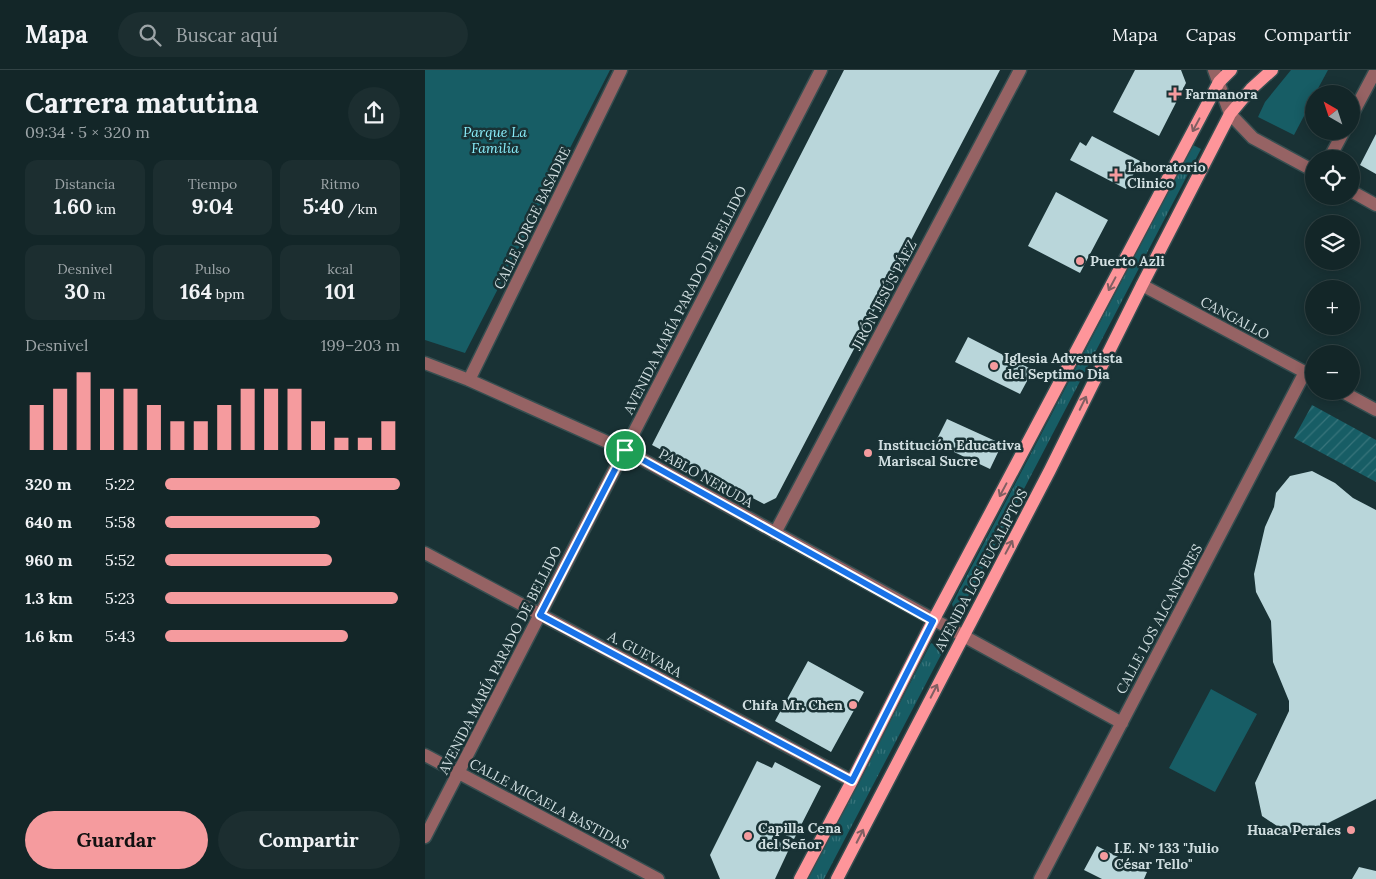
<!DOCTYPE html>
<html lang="es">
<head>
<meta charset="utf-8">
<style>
  body { margin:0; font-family:Lora,serif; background:#1c2e30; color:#f1f3f6; height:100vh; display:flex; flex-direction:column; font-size:19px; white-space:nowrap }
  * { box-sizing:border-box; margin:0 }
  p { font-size:16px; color:#9da5a8 }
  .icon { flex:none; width:28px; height:28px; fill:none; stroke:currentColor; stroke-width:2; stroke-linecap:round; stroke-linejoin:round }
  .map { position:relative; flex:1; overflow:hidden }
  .sheet { display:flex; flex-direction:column; background:#132628; width:425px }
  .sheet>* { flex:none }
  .needle { width:32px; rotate:321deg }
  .tools { position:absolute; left:880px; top:15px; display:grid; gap:10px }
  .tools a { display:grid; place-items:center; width:55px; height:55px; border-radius:50%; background:#132628; box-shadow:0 2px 12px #0003,0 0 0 1px #324345; font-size:25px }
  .pin { position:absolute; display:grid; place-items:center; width:42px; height:42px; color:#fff; margin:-21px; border:2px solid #fff; border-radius:50%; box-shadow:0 1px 5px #0007 }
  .round { display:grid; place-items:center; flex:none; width:52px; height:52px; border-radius:26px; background:#1c2e30 }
  .head { display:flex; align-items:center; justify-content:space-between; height:85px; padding:0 25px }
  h1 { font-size:28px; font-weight:700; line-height:38px }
  .figures { display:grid; grid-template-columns:repeat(3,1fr); gap:8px; height:85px; padding:5px 25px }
  .figures div { display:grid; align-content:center; border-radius:12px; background:#1c2e30; text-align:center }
  .figures b { font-size:21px; font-weight:700 }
  .figures small { font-size:14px; font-weight:400 }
  .figures p { font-size:14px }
  .chart { height:140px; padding:10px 25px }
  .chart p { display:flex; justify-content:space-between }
  .chart svg { width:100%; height:90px; margin-top:5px; stroke:#f59b9e; stroke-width:6 }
  .button { display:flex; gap:10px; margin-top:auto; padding:10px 25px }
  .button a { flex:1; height:58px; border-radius:30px; background:#f59b9e; color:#111; font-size:20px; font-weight:700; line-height:58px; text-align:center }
  .button a+a { background:#1c2e30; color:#f1f3f6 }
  ul { padding:0 25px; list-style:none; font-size:16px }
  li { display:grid; grid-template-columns:80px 60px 1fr; align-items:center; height:38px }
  li i { height:12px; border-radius:6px; background:#f59b9e }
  header { display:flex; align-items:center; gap:30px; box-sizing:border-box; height:70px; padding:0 25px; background:#132628; border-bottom:1px solid #324345 }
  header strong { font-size:24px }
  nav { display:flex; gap:28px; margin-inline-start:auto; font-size:18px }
  .search { width:350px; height:45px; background:#1c2e30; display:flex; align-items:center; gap:12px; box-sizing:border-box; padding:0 18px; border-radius:28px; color:#9da5a8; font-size:19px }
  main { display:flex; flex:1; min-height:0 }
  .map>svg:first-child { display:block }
  .grass { fill:url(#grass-tufts) }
  .park { fill:#175d65 }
  .garden { fill:url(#garden-furrows) }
  .building { fill:#b9d6da }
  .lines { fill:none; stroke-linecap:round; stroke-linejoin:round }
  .minor-casing { stroke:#364e50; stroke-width:15 }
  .major-casing { stroke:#364e50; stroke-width:15 }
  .minor { stroke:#966364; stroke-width:12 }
  .major { stroke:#fe959a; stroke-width:12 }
  .oneway { stroke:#805f62 }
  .route-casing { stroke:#fff; stroke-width:10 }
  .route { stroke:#1a73e8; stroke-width:6 }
  .poi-dot { fill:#f59b9e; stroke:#193235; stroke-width:2 }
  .labels { text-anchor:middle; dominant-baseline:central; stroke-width:5; stroke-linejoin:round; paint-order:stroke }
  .poi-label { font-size:14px; font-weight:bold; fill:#d0dee0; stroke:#193235; text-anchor:start }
  .park-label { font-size:14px; font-style:italic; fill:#89ecf9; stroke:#193235 }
  .street-label { font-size:14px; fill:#d0dee0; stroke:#193235 }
</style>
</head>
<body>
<header>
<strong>Mapa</strong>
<div class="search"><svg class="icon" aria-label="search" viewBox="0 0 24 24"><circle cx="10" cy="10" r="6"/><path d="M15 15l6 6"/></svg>Buscar aquí</div>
<nav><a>Mapa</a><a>Capas</a><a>Compartir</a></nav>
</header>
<main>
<section class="sheet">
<div class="head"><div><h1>Carrera matutina</h1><p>09:34 · 5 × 320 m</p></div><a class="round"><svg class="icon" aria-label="share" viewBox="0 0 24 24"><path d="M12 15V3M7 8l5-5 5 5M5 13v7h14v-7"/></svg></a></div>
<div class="figures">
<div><p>Distancia</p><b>1.60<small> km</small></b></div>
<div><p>Tiempo</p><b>9:04</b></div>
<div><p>Ritmo</p><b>5:40<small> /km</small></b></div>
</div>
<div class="figures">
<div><p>Desnivel</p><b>30<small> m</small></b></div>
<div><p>Pulso</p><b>164<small> bpm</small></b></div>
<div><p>kcal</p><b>101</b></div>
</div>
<div class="chart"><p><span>Desnivel</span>199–203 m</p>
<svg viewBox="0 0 160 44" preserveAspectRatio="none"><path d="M5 44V22M15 44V14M25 44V6M35 44V14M45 44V14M55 44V22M65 44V30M75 44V30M85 44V22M95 44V14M105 44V14M115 44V14M125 44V30M135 44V38M145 44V38M155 44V30"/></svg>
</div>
<ul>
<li><b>320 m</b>5:22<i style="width:100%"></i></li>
<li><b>640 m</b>5:58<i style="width:66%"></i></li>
<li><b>960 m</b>5:52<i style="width:71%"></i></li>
<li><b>1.3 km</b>5:23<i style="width:99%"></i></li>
<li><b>1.6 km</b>5:43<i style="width:78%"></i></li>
</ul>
<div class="button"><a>Guardar</a><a>Compartir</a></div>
</section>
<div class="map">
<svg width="951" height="809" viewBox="0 0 951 809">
  <defs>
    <pattern id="grass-tufts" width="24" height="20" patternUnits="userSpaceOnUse" patternTransform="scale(1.25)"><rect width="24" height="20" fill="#175d65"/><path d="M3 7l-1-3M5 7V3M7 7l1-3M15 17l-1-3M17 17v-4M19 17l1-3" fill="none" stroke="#38747b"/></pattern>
    <pattern id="garden-furrows" width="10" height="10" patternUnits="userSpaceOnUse" patternTransform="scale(1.25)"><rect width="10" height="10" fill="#175d65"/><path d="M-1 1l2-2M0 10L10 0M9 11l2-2" fill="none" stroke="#38747b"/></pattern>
  </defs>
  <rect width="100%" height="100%" fill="#193235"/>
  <path class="grass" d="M 768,75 L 776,79 L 536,540 L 529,540 L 527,534 Z
    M 506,573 L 519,579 L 399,809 L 383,809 Z"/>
  <path class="park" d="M 0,0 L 185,0 L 40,283 L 0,270 Z
    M 866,0 L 903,0 L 890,24 L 889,24 L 889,27 L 869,65 L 833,47 L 840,32 Z
    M 786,619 L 832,644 L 790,722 L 744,698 Z"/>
  <path class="garden" d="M 887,335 L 951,370 L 951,412 L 869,368 Z"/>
  <path class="building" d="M 419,0 L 575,0 L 351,428 L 339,434 L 227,375 Z
    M 710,0 L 756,0 L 761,13 L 734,66 L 688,42 Z
    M 951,64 L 951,104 L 935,95 Z
    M 667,66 L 715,91 L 701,119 L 645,90 L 655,72 L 661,76 Z
    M 631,122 L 683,150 L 655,203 L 603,176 Z
    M 543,267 L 608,300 L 595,324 L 530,292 Z
    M 522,349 L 577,374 L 565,399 L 510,373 Z
    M 887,401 L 910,413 L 928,428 L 951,440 L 951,729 L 895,757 L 864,764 L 837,746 L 830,713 L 864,641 L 864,631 L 848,592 L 846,551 L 831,522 L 829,504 L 840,457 L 849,437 L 851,423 L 865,406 Z
    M 383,591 L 439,622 L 406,682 L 350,651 Z
    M 332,691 L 347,698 L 350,692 L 396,716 L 369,769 L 354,762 L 351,770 L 365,777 L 350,809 L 295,809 L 285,785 Z
    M 672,776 L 722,802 L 719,809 L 677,809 L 659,800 Z
    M 934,797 L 951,801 L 951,809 L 927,809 Z"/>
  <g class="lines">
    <defs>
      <path id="minor" d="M 789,0 L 805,44 L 828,68 L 889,101
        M 926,47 L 951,0
        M 904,89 L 919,61
        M 926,121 L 951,135
        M 717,215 L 889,307
        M 0,293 L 44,310 L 200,380 L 697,653
        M 44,310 L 196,0
        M 916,321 L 951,340
        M 350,463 L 595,0
        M 0,483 L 427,711
        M 0,685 L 233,809
        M 0,767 L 396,0
        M 615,809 L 880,302"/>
      <path id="major" d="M 375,809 L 427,711 L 508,551 L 794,12 L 806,0
        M 412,809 L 625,400 L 717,215 L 805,44 L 826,19 L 847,0"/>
    </defs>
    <use href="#minor" class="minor-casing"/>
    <use href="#major" class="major-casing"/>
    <use href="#minor" class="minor"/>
    <use href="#major" class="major"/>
  </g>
  <defs><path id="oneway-shaft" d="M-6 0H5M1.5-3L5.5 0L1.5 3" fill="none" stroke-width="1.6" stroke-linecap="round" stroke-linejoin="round" transform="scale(1.25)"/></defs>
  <g class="oneway">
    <use href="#oneway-shaft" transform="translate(771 55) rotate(118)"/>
    <use href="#oneway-shaft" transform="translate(687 214) rotate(118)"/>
    <use href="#oneway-shaft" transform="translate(658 333) rotate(-64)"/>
    <use href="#oneway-shaft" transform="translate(578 420) rotate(118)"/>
    <use href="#oneway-shaft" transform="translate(584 477) rotate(-62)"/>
    <use href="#oneway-shaft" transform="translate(509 621) rotate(-63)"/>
    <use href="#oneway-shaft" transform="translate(435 766) rotate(-63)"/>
  </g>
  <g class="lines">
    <defs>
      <path id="route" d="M 200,380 L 508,551 L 427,711 L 115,545 Z"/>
    </defs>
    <use href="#route" class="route-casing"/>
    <use href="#route" class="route"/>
  </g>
  <g class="poi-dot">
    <path d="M747.5 16.5h5v5h5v5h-5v5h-5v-5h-5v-5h5z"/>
    <path d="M688.5 97.5h5v5h5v5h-5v5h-5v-5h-5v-5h5z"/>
    <circle cx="655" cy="191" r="5"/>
    <circle cx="569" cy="296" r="5"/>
    <circle cx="443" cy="383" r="5"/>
    <circle cx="428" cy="635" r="5"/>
    <circle cx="926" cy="760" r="5"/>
    <circle cx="323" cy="766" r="5"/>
    <circle cx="679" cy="786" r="5"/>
  </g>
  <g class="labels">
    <g class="poi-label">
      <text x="760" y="24">Farmanora</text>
      <text x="702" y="97">Laboratorio<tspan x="702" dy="16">Clinico</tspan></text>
      <text x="665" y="191">Puerto Azli</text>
      <text x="579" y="288">Iglesia Adventista<tspan x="579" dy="16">del Septimo Dia</tspan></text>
      <text x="453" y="375">Institución Educativa<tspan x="453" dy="16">Mariscal Sucre</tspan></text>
      <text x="418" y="635" text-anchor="end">Chifa Mr. Chen</text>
      <text x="333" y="758">Capilla Cena<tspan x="333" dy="16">del Señor</tspan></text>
      <text x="916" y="760" text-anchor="end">Huaca Perales</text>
      <text x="689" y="778">I.E. N° 133 "Julio<tspan x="689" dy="16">César Tello"</tspan></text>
    </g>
    <g class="park-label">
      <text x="70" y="62">Parque La<tspan x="70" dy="16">Familia</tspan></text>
    </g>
    <g class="street-label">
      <text transform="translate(107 148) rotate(-64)">CALLE JORGE BASADRE</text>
      <text transform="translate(459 225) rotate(-62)">JIRÓN JESÚS PÁEZ</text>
      <text transform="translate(260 230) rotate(-63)">AVENIDA MARÍA PARADO DE BELLIDO</text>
      <text transform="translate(810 248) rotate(28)">CANGALLO</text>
      <text transform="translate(281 408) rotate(29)">PABLO NERUDA</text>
      <text transform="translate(556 500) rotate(-62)">AVENIDA LOS EUCALIPTOS</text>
      <text transform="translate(734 549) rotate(-62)">CALLE LOS ALCANFORES</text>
      <text transform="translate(220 584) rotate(28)">A. GUEVARA</text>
      <text transform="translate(75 590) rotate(-63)">AVENIDA MARÍA PARADO DE BELLIDO</text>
      <text transform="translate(124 734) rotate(28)">CALLE MICAELA BASTIDAS</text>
    </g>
  </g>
</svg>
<div class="tools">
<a><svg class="needle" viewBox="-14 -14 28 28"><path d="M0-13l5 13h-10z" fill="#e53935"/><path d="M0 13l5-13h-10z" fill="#9da5a8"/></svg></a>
<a><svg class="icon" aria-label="locate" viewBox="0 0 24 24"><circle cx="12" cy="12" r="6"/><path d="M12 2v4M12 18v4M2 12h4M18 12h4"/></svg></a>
<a><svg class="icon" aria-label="layers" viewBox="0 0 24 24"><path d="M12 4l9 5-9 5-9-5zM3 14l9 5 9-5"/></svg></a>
<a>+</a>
<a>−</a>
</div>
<div class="pin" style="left:200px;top:380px;background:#1e9e55"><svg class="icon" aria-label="arrive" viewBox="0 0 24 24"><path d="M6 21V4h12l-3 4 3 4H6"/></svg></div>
</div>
</main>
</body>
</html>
